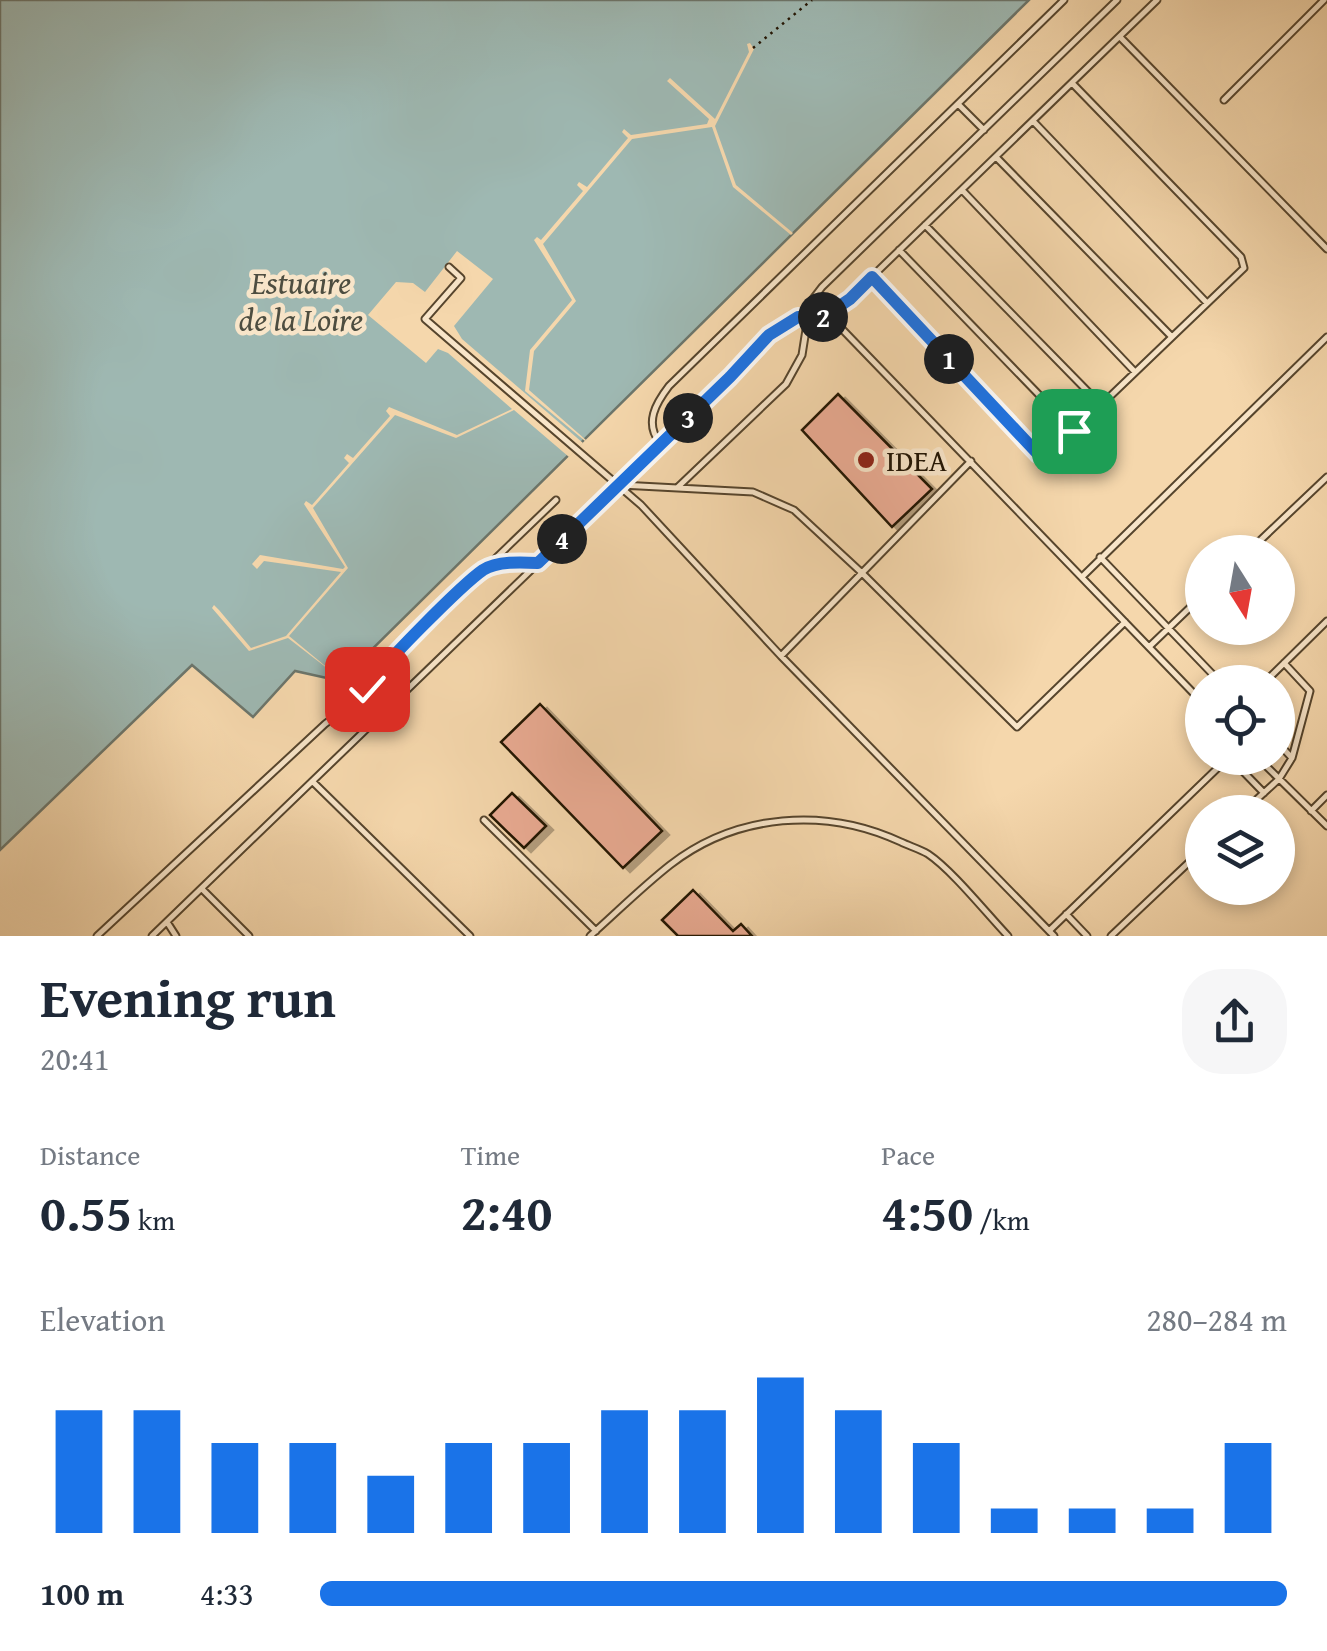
<!DOCTYPE html>
<html lang="en">
<head>
<meta charset="utf-8">
<style>
  body { margin:0; font-family:"Gentium Book Plus",serif; background:#f6f6f7; color:#1f2937; height:100vh; display:flex; flex-direction:column; font-size:38px; white-space:nowrap }
  * { box-sizing:border-box; margin:0 }
  p { font-size:32px; color:#747a83 }
  .icon { flex:none; width:55px; height:55px; fill:none; stroke:currentColor; stroke-width:2; stroke-linecap:round; stroke-linejoin:round }
  .map { position:relative; height:936px; overflow:hidden }
  .panel { display:flex; flex-direction:column; background:#fff; flex:1 }
  .panel>* { flex:none }
  .needle { width:65px; rotate:169deg }
  .controls { position:absolute; left:1185px; top:535px; display:grid; gap:20px }
  .controls a { display:grid; place-items:center; width:110px; height:110px; border-radius:50%; background:#fff; box-shadow:0 5px 15px #0003; font-size:50px }
  .pin { position:absolute; display:grid; place-items:center; width:85px; height:85px; color:#fff; margin:-42px; border-radius:20px; box-shadow:0 5px 15px #0006 }
  .km { position:absolute; width:50px; height:50px; margin:-25px; border-radius:50%; background:#222; color:#fff; font-size:28px; line-height:50px; text-align:center }
  .round { display:grid; place-items:center; flex:none; width:105px; height:105px; border-radius:40px; background:#f6f6f7 }
  .head { display:flex; align-items:center; justify-content:space-between; height:170px; padding:0 40px }
  h1 { font-size:55px; font-weight:600; line-height:75px }
  .stats { display:grid; grid-template-columns:repeat(3,1fr); gap:15px; height:170px; padding:10px 40px }
  .stats div { display:grid; align-content:center }
  .stats b { font-size:50px; font-weight:600 }
  .stats small { font-size:28px; font-weight:400 }
  .stats p { font-size:28px }
  .chart { height:280px; padding:20px 40px }
  .chart p { display:flex; justify-content:space-between }
  .chart svg { width:100%; height:180px; margin-top:10px; stroke:#1a73e8; stroke-width:6 }
  ul { padding:0 40px; list-style:none; font-size:32px }
  li { display:grid; grid-template-columns:160px 120px 1fr; align-items:center; height:75px }
  li i { height:25px; border-radius:12px; background:#1a73e8 }
  .map>svg:first-child { display:block }
  .water { fill:#9eb8b2; stroke:#6c766c; stroke-width:2.5 }
  .pier { fill:#f5d7ac }
  .building { fill:#eaab93; stroke:#211403; stroke-width:2.5; filter:url(#shadow) }
  .lines { fill:none; stroke-linecap:round; stroke-linejoin:round }
  .lane-casing { stroke:#56452d; stroke-width:9 }
  .path { stroke:#211403; stroke-width:2.5; stroke-dasharray:2.5 5; stroke-linecap:butt }
  .lane { stroke:#f8e5c9; stroke-width:5 }
  .route-casing { stroke:#fff; stroke-width:20 }
  .route { stroke:#1a73e8; stroke-width:12 }
  .poi-dot { fill:#8f2418; stroke:#f8e5c9; stroke-width:4 }
  .labels { text-anchor:middle; dominant-baseline:central; stroke-width:9; stroke-linejoin:round; paint-order:stroke }
  .poi-label { font-size:30px; fill:#211403; stroke:#f8e5c9; text-anchor:start }
  .water-label { font-size:32px; font-style:italic; fill:#4d4d40; stroke:#f8e5c9 }
</style>
</head>
<body>
<div class="map">
<svg width="1327" height="936" viewBox="0 0 1327 936">
  <defs>
    <filter id="shadow"><feDropShadow dx="7" dy="4" stdDeviation="0" flood-color="#0004"/></filter>
  </defs>
  <rect width="100%" height="100%" fill="#f5d7ac"/>
  <filter id="stains"><feTurbulence type="fractalNoise" baseFrequency=".002" numOctaves="4"/><feColorMatrix values="0 0 0 0 .2 0 0 0 0 .09 0 0 0 0 .02 0 0 0 .5 -.17"/></filter>
  <radialGradient id="worn" r=".72"><stop offset=".6" stop-color="#630" stop-opacity="0"/><stop offset="1" stop-color="#630" stop-opacity=".3"/></radialGradient>
  <path class="water" d="M 0,0 L 1029,0 L 340,681 L 295,671 L 253,717 L 192,665 L 0,850 Z"/>
  <path class="pier" d="M 750,43 L 754,49 L 715,126 L 736,185 L 793,233 L 791,235 L 733,187 L 712,127 L 632,139 L 543,244 L 576,301 L 534,351 L 529,390 L 586,440 L 585,441 L 525,391 L 530,350 L 572,300 L 534,240 L 537,237 L 541,240 L 583,191 L 577,185 L 579,182 L 587,187 L 628,138 L 622,132 L 624,129 L 631,135 L 707,124 L 709,119 L 667,81 L 670,78 L 715,119 L 749,52 L 747,44 Z
    M 457,251 L 493,279 L 454,326 L 462,339 L 583,443 L 569,457 L 514,410 L 456,438 L 395,415 L 313,508 L 348,568 L 289,636 L 341,679 L 288,638 L 249,651 L 212,608 L 214,605 L 219,610 L 251,648 L 286,636 L 341,572 L 264,561 L 257,569 L 252,564 L 260,555 L 343,569 L 345,567 L 304,504 L 306,501 L 312,505 L 349,463 L 344,458 L 347,454 L 353,458 L 390,416 L 386,411 L 389,407 L 457,435 L 512,409 L 448,353 L 438,349 L 426,363 L 368,315 L 396,282 L 413,283 L 425,292 Z"/>
  <path class="building" d="M 838,394 L 932,489 L 892,527 L 802,430 Z
    M 540,704 L 662,831 L 623,868 L 501,742 Z
    M 512,793 L 546,826 L 524,848 L 490,815 Z
    M 693,890 L 733,931 L 741,924 L 752,936 L 678,936 L 662,920 Z"/>
  <g class="lines">
    <defs>
      <path id="lane" d="M 1120,37 L 1327,249
        M 1224,100 L 1324,0
        M 958,104 L 984,130
        M 1033,121 L 1207,303
        M 996,157 L 1172,337
        M 962,190 L 1135,372
        M 925,225 L 1101,405
        M 899,250 L 1074,431
        M 449,267 L 461,278 L 425,319 L 641,505 L 781,656 L 1054,936
        M 872,277 L 1038,454 L 1051,453 L 1244,268 L 1241,257 L 1072,83
        M 799,317 L 822,287 L 1117,0
        M 822,318 L 849,299 L 1157,0
        M 660,443 C 644,423 656,403 669,386 L 1064,0
        M 621,485 L 753,492 L 794,510 L 862,573 L 1017,727 L 1125,622
        M 678,487 L 786,384 L 802,355 L 808,317
        M 1248,552 L 1327,477
        M 1100,557 L 1220,682
        M 489,568 L 516,562 L 537,563
        M 1083,576 L 1327,337
        M 1150,646 L 1202,596
        M 781,656 L 971,461
        M 1284,663 L 1310,691 L 1292,758
        M 1265,682 L 1327,621
        M 1230,758 L 1264,793
        M 1258,758 L 1327,826
        M 313,782 L 470,936
        M 1311,811 L 1327,795
        M 1243,812 L 1279,779 L 1292,758 L 1278,743
        M 484,820 L 596,931
        M 202,889 L 249,936
        M 1066,914 L 1087,936
        M 167,922 L 176,936
        M 1049,931 L 1228,758
        M 97,936 L 325,724 L 360,697 L 381,669 L 556,500
        M 152,936 L 731,377 C 763,342 789,300 841,328 L 1202,702
        M 590,936 C 617,912 642,887 670,865 C 737,813 826,807 901,842 C 909,846 920,849 928,854 C 952,870 987,914 1008,936
        M 1111,936 L 1202,850"/>
    </defs>
    <use href="#lane" class="lane-casing"/>
    <path class="path" d="M 753,48 L 812,0"/>
    <use href="#lane" class="lane"/>
  </g>
  <g class="lines">
    <defs>
      <path id="route" d="M 367,689 C 375,671 464,583 483,570 C 497,561 521,562 538,563 L 730,377 L 769,335 L 798,317 L 822,318 L 850,299 L 872,277 L 1038,454 L 1051,453 L 1074,431"/>
    </defs>
    <use href="#route" class="route-casing"/>
    <use href="#route" class="route"/>
  </g>
  <circle class="poi-dot" cx="866" cy="460" r="10"/>
  <g class="labels">
    <g class="poi-label">
      <text x="886" y="460">IDEA</text>
    </g>
    <g class="water-label">
      <text x="301" y="282">Estuaire<tspan x="301" dy="37">de la Loire</tspan></text>
    </g>
  </g>
  <rect width="100%" height="100%" filter="url(#stains)"/>
  <rect width="100%" height="100%" fill="url(#worn)"/>
</svg>
<div class="controls">
<a><svg class="needle" viewBox="-14 -14 28 28"><path d="M0-13l5 13h-10z" fill="#e53935"/><path d="M0 13l5-13h-10z" fill="#747a83"/></svg></a>
<a><svg class="icon" aria-label="locate" viewBox="0 0 24 24"><circle cx="12" cy="12" r="6"/><path d="M12 2v4M12 18v4M2 12h4M18 12h4"/></svg></a>
<a><svg class="icon" aria-label="layers" viewBox="0 0 24 24"><path d="M12 4l9 5-9 5-9-5zM3 14l9 5 9-5"/></svg></a>
</div>
<div class="pin" style="left:1074px;top:431px;background:#1e9e55"><svg class="icon" aria-label="arrive" viewBox="0 0 24 24"><path d="M6 21V4h12l-3 4 3 4H6"/></svg></div>
<div class="pin" style="left:367px;top:689px;background:#d93025"><svg class="icon" aria-label="check" viewBox="0 0 24 24"><path d="M5 12l5 5 9-10"/></svg></div>
<b class="km" style="left:949px;top:359px">1</b>
<b class="km" style="left:823px;top:317px">2</b>
<b class="km" style="left:688px;top:418px">3</b>
<b class="km" style="left:562px;top:539px">4</b>
</div>
<section class="panel">
<div class="head"><div><h1>Evening run</h1><p>20:41</p></div><a class="round"><svg class="icon" aria-label="share" viewBox="0 0 24 24"><path d="M12 15V3M7 8l5-5 5 5M5 13v7h14v-7"/></svg></a></div>
<div class="stats">
<div><p>Distance</p><b>0.55<small> km</small></b></div>
<div><p>Time</p><b>2:40</b></div>
<div><p>Pace</p><b>4:50<small> /km</small></b></div>
</div>
<div class="chart"><p><span>Elevation</span>280–284 m</p>
<svg viewBox="0 0 160 44" preserveAspectRatio="none"><path d="M5 44V14M15 44V14M25 44V22M35 44V22M45 44V30M55 44V22M65 44V22M75 44V14M85 44V14M95 44V6M105 44V14M115 44V22M125 44V38M135 44V38M145 44V38M155 44V22"/></svg>
</div>
<ul>
<li><b>100 m</b>4:33<i style="width:100%"></i></li>
</ul>
</section>
</body>
</html>
